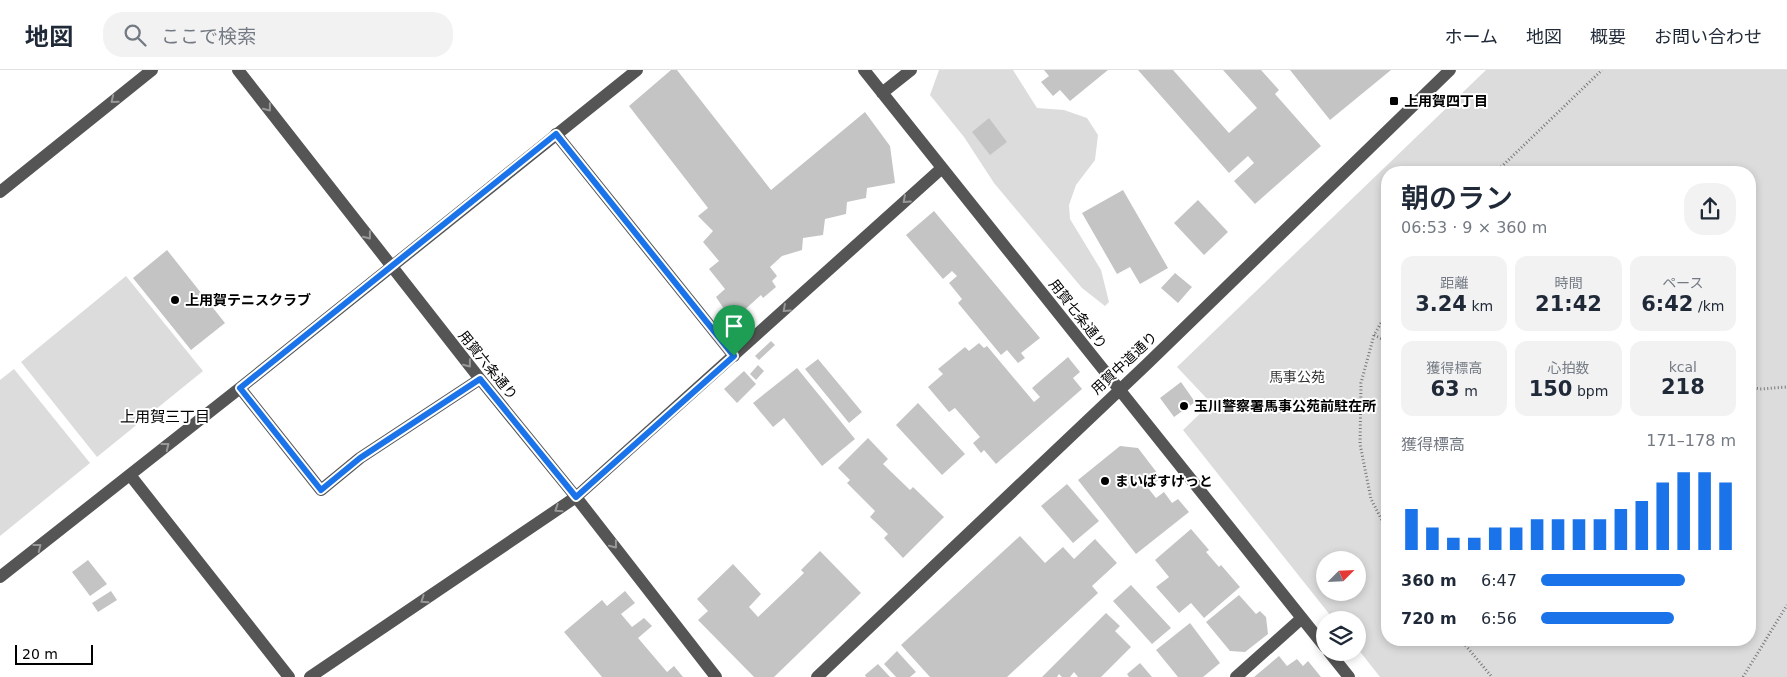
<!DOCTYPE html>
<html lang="ja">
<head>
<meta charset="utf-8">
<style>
  body { margin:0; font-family:"DejaVu Sans","Noto Sans JP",sans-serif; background:#f2f2f3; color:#1f2937; height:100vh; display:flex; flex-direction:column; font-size:19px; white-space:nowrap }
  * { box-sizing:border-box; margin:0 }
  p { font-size:16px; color:#747a83 }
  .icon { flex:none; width:28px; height:28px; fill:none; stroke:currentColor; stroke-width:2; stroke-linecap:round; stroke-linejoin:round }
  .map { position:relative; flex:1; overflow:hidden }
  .panel { position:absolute; left:1381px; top:96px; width:375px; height:480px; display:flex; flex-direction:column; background:#fff; border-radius:20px; box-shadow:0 2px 8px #0003 }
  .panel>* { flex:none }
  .needle { width:32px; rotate:66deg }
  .fabs { position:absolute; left:1316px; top:481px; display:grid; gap:10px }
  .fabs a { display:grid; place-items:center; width:50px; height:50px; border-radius:50%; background:#fff; box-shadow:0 2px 8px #0003; font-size:25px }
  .scale { position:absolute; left:15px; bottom:12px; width:78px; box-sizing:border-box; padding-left:5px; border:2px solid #000; border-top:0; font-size:14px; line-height:18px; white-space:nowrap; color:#000; -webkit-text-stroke:4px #fff; paint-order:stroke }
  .pin { position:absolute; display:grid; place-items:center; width:42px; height:42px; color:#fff; margin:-51px -21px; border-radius:50% 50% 50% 0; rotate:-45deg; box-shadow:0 0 5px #0007 }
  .pin .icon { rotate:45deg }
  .round { display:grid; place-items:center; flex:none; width:52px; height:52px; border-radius:20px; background:#f2f2f3 }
  .summary { display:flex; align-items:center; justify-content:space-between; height:85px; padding:0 20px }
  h1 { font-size:28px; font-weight:600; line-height:38px }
  .stats { display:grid; grid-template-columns:repeat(3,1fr); gap:8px; height:85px; padding:5px 20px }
  .stats div { display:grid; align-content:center; border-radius:12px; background:#f2f2f3; text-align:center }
  .stats b { font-size:21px; font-weight:600 }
  .stats small { font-size:14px; font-weight:400 }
  .stats p { font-size:14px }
  .chart { height:140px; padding:10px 20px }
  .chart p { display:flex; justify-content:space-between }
  .chart svg { width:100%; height:90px; margin-top:5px; stroke:#1a73e8; stroke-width:6 }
  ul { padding:0 20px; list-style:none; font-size:16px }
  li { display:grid; grid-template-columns:80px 60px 1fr; align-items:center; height:38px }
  li i { height:12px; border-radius:6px; background:#1a73e8 }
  header { display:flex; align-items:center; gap:30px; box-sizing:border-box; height:70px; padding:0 25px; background:#fff; border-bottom:1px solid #e0e1e3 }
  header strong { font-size:24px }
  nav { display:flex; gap:28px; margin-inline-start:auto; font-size:18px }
  .search { width:350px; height:45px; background:#f2f2f3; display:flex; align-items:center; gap:12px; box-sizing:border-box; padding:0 18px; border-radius:20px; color:#747a83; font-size:19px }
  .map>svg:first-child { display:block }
  .green { fill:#dcdcdc; fill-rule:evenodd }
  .building { fill:#c4c4c4 }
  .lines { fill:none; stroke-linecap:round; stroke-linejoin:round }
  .path { stroke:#777; stroke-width:3; stroke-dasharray:1 2.5; stroke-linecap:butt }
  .minor { stroke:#555; stroke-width:12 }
  .oneway { stroke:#999 }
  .route-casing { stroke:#fff; stroke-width:10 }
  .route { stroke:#1a73e8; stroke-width:6 }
  .poi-dot { fill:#000; stroke:#fff; stroke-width:2 }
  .labels { text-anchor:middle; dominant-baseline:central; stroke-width:4; stroke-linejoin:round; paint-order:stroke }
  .poi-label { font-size:14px; font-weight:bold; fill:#000; stroke:#fff; text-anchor:start }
  .street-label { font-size:14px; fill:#000; stroke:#fff }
  .park-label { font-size:14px; fill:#333; stroke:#fff }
  .neighbourhood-label { font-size:15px; fill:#000; stroke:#fff }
</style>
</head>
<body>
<header>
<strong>地図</strong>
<div class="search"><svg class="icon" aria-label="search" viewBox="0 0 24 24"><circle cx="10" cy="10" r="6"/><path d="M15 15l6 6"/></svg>ここで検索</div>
<nav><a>ホーム</a><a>地図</a><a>概要</a><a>お問い合わせ</a></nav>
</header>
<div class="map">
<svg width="1787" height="607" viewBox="0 0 1787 607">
  <rect width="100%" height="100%" fill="#fff"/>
  <path class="green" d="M 939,0 L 1013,0 L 1037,38 L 1064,40 L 1087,48 L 1098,65 L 1095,90 L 1076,115 L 1069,135 L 1070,149 L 1101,200 L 1109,232 L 1105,236 L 1082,218 L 994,113 L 964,67 L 930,25 Z
    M 1486,0 L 1787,0 L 1787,607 L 1380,607 L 1358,579 L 1358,550 L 1334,550 L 1183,360 L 1211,333 L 1177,297 ZM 1388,102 L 1750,102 L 1750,570 L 1388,570 ZM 1325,490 L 1358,490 L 1358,522 L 1325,522 Z
    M 126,206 L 203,301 L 97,387 L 21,292 Z
    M 14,299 L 90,393 L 0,466 L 0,310 Z"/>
  <path class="building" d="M 671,0 L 677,0 L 771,120 L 865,42 L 890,76 L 895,113 L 867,118 L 866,128 L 847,132 L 846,144 L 825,149 L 823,165 L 803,168 L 802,180 L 782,186 L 770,197 L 777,206 L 772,211 L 776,217 L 763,228 L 761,225 L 732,251 L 716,227 L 725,219 L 709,199 L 719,191 L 703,172 L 713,161 L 698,146 L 708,138 L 629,36 Z
    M 1044,0 L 1108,0 L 1070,31 L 1060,20 L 1053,26 L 1041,12 L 1049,6 Z
    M 1138,0 L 1173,0 L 1229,63 L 1257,38 L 1223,0 L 1261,0 L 1279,20 L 1275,24 L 1321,76 L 1255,134 L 1234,111 L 1254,93 L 1248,86 L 1229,103 Z
    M 1290,0 L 1391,0 L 1330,50 Z
    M 989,48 L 1007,72 L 990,85 L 972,62 Z
    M 1123,120 L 1168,198 L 1140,214 L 1130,197 L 1117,204 L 1082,143 Z
    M 1198,130 L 1228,162 L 1204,185 L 1174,153 Z
    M 934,141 L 1040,268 L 1021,283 L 1025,288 L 1018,293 L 1007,280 L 1001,285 L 958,233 L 962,229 L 949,213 L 957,206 L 952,201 L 943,209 L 906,165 Z
    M 167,180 L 225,253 L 191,280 L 133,208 Z
    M 1175,203 L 1192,217 L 1178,233 L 1161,218 Z
    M 771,271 L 775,275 L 759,290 L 755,286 Z
    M 979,273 L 984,278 L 987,276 L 1034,332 L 1040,327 L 1032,318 L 1068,287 L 1080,302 L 1073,308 L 1082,319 L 996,394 L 984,380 L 981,383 L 973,373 L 980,367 L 955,338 L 949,342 L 928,317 L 943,304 L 938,299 L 965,277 L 969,281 Z
    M 818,289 L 862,342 L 849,353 L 805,299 Z
    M 758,295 L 764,301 L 756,310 L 750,304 Z
    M 797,298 L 855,369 L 822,396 L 784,348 L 773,357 L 753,333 Z
    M 744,301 L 756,314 L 737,333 L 724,319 Z
    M 1181,312 L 1195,332 L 1174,347 L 1160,328 Z
    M 918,333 L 965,384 L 942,405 L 896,355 Z
    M 868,368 L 888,389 L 883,394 L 910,420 L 913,417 L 944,447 L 903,488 L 884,468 L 888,464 L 870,447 L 875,441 L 847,413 L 850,410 L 838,398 Z
    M 1120,376 L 1138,378 L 1161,408 L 1148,418 L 1156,428 L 1164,422 L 1172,433 L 1178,429 L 1189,442 L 1136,484 L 1078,410 Z
    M 1067,414 L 1099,451 L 1073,473 L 1041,436 Z
    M 1191,459 L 1209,480 L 1206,482 L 1219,497 L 1221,495 L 1240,517 L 1204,548 L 1191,533 L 1179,543 L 1156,517 L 1169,507 L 1155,490 Z
    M 1020,466 L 1045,493 L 1063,477 L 1074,489 L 1095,469 L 1117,493 L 1092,516 L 1098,523 L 1007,607 L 930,607 L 901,575 Z
    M 820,481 L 861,523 L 774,607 L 754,607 L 698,550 L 708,541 L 697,529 L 733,494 L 761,524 L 749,537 L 758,547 L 804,503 L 801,500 Z
    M 88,490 L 107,514 L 90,526 L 72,502 Z
    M 1131,515 L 1171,558 L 1152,574 L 1113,531 Z
    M 111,521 L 117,530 L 98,542 L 92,533 Z
    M 625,521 L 635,533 L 621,544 L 632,557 L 644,548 L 652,556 L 638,568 L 667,602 L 674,596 L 683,607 L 602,607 L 564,562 L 602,530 L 607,536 Z
    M 1239,525 L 1256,544 L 1260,541 L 1266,547 L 1268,564 L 1245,582 L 1230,581 L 1206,552 Z
    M 1106,543 L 1120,556 L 1115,561 L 1131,577 L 1101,607 L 1078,607 L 1074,602 L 1070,607 L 1062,607 L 1059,604 L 1057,607 L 1042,607 Z
    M 1190,553 L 1220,593 L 1203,607 L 1178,607 L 1156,580 Z
    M 897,581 L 916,602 L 910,607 L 896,607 L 884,594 Z
    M 1279,586 L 1287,596 L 1297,589 L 1303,596 L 1308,591 L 1321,607 L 1254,607 Z
    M 1140,593 L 1152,607 L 1129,607 L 1127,604 Z
    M 878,594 L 890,607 L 866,607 L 865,605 Z"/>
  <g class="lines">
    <path class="path" d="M 1496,102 L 1602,0
      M 1388,241 L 1374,265 L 1361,313 L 1360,374 L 1371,429 L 1388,462
      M 1374,265 L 1388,272
      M 1750,317 L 1760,319 L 1787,317
      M 1461,570 L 1492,607
      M 1743,607 L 1787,535"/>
    <path class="minor" d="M 238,0 L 480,309 L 576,427 L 716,607
      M 864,0 L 1325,577
      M 882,23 L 911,0
      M 556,64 L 734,286
      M 0,122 L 152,0
      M 240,318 L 321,420 L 360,388 L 480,309
      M 130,405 L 289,607
      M 0,507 L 240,318 L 637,0
      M 1329,582 L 1349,607
      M 310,607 L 576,427 L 942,98
      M 817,607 L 1146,295 L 1450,0
      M 1236,607 L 1302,548"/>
  </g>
  <defs><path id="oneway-chevron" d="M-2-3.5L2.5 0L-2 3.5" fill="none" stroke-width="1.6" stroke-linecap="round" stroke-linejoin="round" transform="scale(1.25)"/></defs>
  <g class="oneway">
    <use href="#oneway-chevron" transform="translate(114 30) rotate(141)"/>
    <use href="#oneway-chevron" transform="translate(268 38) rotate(52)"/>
    <use href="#oneway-chevron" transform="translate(906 130) rotate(138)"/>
    <use href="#oneway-chevron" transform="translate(368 166) rotate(52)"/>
    <use href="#oneway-chevron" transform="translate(786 239) rotate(138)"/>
    <use href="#oneway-chevron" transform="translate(468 294) rotate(52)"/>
    <use href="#oneway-chevron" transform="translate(166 376) rotate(-38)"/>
    <use href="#oneway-chevron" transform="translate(558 439) rotate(146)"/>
    <use href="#oneway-chevron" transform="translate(614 475) rotate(52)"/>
    <use href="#oneway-chevron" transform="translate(38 477) rotate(-38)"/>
    <use href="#oneway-chevron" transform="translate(424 530) rotate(146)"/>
  </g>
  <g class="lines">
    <defs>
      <path id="route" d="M 556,64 L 734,286 L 576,427 L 480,309 L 360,388 L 321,420 L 240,318 Z"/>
    </defs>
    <use href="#route" class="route-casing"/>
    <use href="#route" class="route"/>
  </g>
  <g class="poi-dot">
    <rect x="1389" y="26" width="10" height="10" rx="2.5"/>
    <circle cx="175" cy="230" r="5"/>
    <circle cx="1184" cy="336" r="5"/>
    <circle cx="1105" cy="411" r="5"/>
  </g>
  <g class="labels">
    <g class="poi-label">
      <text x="1404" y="31">上用賀四丁目</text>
      <text x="185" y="230">上用賀テニスクラブ</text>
      <text x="1194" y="336">玉川警察署馬事公苑前駐在所</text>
      <text x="1115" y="411">まいばすけっと</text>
    </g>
    <g class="street-label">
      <text transform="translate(1078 244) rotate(52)">用賀七条通り</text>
      <text transform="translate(1124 293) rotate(-43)">用賀中道通り</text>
      <text transform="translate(488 295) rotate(51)">用賀六条通り</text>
    </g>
    <g class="park-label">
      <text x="1297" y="307">馬事公苑</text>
    </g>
    <g class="neighbourhood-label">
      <text x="165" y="347">上用賀三丁目</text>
    </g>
  </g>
</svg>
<div class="fabs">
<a><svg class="needle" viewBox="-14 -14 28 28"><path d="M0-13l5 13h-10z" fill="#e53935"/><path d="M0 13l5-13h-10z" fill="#747a83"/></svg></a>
<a><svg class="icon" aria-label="layers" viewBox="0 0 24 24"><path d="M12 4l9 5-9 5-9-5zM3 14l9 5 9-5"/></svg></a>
</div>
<div class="scale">20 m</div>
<div class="pin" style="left:734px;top:286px;background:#1e9e55"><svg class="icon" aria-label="arrive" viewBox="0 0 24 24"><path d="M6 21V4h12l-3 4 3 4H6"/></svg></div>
<section class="panel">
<div class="summary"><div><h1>朝のラン</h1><p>06:53 · 9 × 360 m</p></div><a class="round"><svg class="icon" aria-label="share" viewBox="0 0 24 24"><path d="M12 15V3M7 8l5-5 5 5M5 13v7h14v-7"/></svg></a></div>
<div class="stats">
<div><p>距離</p><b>3.24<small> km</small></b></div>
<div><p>時間</p><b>21:42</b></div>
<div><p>ペース</p><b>6:42<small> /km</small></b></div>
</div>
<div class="stats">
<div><p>獲得標高</p><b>63<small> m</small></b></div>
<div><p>心拍数</p><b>150<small> bpm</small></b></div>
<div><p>kcal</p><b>218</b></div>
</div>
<div class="chart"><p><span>獲得標高</span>171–178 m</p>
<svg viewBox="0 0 160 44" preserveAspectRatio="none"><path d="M5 44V24M15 44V33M25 44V38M35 44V38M45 44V33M55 44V33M65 44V29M75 44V29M85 44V29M95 44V29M105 44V24M115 44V20M125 44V11M135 44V6M145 44V6M155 44V11"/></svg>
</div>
<ul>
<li><b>360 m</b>6:47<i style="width:74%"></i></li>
<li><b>720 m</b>6:56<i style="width:68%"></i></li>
</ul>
</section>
</div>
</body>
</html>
